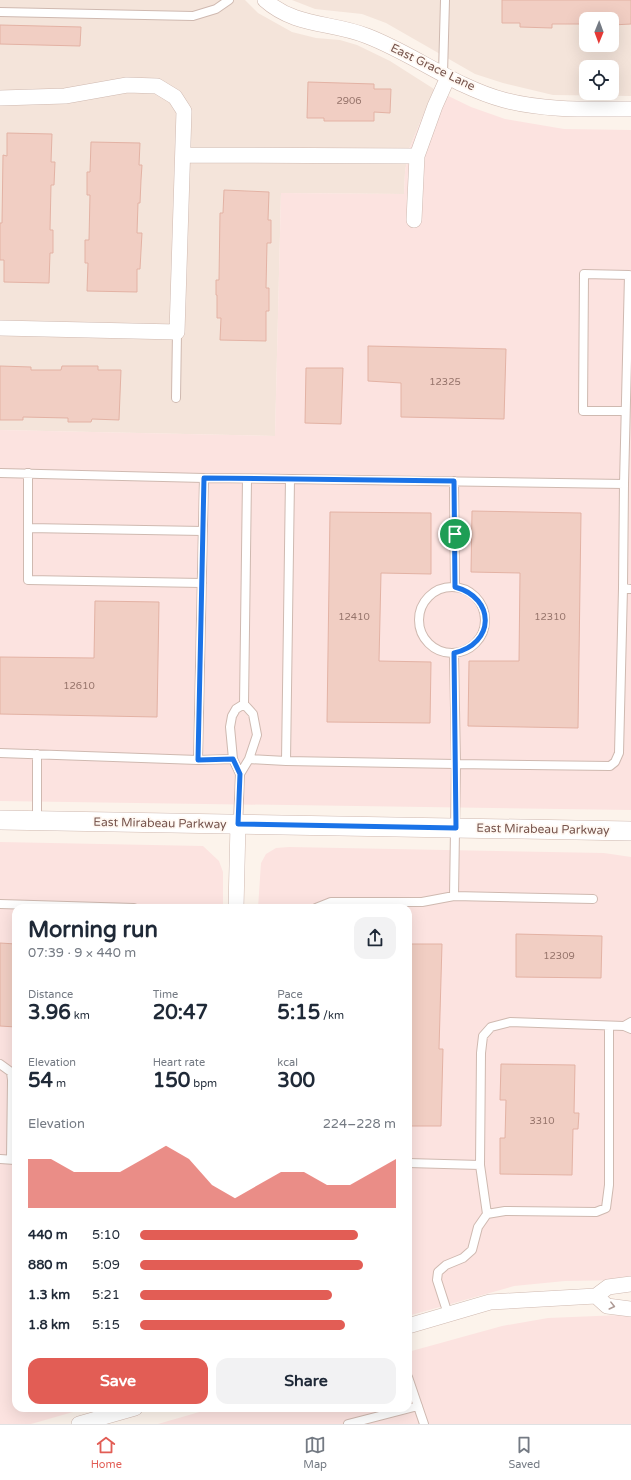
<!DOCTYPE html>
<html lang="en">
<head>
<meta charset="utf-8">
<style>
  body { margin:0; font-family:"Varela Round",sans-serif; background:#f2f2f3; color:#1f2937; height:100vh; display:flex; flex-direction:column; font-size:15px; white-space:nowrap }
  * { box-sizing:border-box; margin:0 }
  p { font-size:13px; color:#747a83 }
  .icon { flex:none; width:22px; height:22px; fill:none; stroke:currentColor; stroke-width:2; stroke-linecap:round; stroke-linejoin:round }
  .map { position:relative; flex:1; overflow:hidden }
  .sheet { position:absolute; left:12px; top:904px; width:400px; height:508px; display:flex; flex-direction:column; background:#fff; border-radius:12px; box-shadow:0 4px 16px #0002 }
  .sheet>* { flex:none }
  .needle { width:26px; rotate:181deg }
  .controls { position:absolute; left:579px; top:12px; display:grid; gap:8px }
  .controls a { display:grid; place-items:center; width:40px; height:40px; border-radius:8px; background:#fff; box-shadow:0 4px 16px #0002; font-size:20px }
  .pin { position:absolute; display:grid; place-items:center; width:34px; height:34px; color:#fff; margin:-17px; border:2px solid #fff; border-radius:50%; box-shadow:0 1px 4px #0007 }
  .round { display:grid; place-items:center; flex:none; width:42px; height:42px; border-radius:12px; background:#f2f2f3 }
  .headline { display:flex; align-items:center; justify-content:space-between; height:68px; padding:0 16px }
  h1 { font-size:22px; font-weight:700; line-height:30px }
  .stats { display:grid; grid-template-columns:repeat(3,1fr); gap:6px; height:68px; padding:4px 16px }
  .stats div { display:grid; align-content:center }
  .stats b { font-size:20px; font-weight:700 }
  .stats small { font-size:11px; font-weight:400 }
  .stats p { font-size:11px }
  .chart { height:112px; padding:8px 16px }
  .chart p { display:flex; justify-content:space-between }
  .chart svg { width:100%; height:72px; margin-top:4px; fill:#e25d55; opacity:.7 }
  .primary-button { display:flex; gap:8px; margin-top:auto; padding:8px 16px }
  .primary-button a { flex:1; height:46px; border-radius:12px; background:#e25d55; color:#fff; font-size:16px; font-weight:700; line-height:46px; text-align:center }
  .primary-button a+a { background:#f2f2f3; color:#1f2937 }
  ul { padding:0 16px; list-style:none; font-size:13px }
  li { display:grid; grid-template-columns:64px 48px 1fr; align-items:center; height:30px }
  li i { height:10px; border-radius:5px; background:#e25d55 }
  .tab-bar { display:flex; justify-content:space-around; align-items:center; height:56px; border-top:1px solid #e0e1e3; background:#fff; font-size:11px; color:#747a83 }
  .tab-bar a { display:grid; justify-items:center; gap:2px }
  .tab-bar .active { color:#e25d55 }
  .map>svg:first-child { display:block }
  .residential { fill:#f4e4da; fill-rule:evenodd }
  .commercial { fill:#fce3e0 }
  .building { fill:#f1cec3; stroke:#e3b2a4 }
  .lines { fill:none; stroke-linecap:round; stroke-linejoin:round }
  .service-casing { stroke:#cfb9b0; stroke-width:10 }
  .minor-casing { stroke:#cfb9b0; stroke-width:16 }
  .tertiary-casing { stroke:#cfb9b0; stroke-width:20 }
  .service { stroke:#fff; stroke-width:8 }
  .minor { stroke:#fff; stroke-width:15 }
  .tertiary { stroke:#fff; stroke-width:19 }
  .oneway { stroke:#ae9a95 }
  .route-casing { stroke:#fff; stroke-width:8 }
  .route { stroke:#1a73e8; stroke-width:5 }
  .labels { text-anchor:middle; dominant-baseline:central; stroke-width:3.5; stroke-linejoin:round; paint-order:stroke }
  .number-label { font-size:10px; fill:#96746b }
  .street-label { font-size:12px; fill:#78564e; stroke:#fff8f2 }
</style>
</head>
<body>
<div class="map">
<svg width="631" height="1424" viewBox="0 0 631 1424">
  <rect width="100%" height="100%" fill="#fcf3eb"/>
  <path class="residential" d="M 0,0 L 245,0 L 258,13 L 292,32 L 316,38 L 340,40 L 357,45 L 390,61 L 434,89 L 409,149 L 405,172 L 404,194 L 281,193 L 275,436 L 0,430 Z
    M 292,0 L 631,0 L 631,96 L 553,95 L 503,83 L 475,74 L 386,23 L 362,14 L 315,9 ZM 586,19 L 612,19 L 612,45 L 586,45 ZM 586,67 L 612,67 L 612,93 L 586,93 Z"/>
  <path class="commercial" d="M 434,89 L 471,107 L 505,119 L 564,129 L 631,130 L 631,810 L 0,801 L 0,430 L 275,436 L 281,193 L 404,194 L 405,172 L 409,149 Z
    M 0,842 L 203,846 L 219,861 L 223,872 L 223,908 L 16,908 L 16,1408 L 87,1408 L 31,1424 L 0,1424 Z
    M 289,847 L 604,853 L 631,857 L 631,1280 L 565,1281 L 514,1286 L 408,1316 L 408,908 L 258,908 L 261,863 L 266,854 L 276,848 Z
    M 621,1315 L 631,1315 L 631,1424 L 158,1424 L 213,1408 L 408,1408 L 408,1352 L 502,1326 L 548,1318 Z"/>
  <path class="building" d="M 502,0 L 631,0 L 631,24 L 612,25 L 612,19 L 586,19 L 586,24 L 552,24 L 552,28 L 520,27 L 520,23 L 502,23 Z
    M 0,25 L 81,27 L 80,46 L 0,44 Z
    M 308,82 L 374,84 L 374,89 L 391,89 L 390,113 L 374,112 L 374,121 L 324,121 L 324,118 L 307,118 Z
    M 7,133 L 52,134 L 51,162 L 55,162 L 54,185 L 51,185 L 50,230 L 53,230 L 53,253 L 50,253 L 49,283 L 4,282 L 4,260 L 0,260 L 0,223 L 2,223 L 3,155 L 7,156 Z
    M 91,142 L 140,143 L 139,165 L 142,165 L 141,180 L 140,203 L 138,203 L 137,233 L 142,233 L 140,269 L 137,269 L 137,292 L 87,291 L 88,263 L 85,263 L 85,240 L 89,240 L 90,195 L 87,195 L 87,172 L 90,172 Z
    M 224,190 L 269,192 L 268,220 L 271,220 L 271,243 L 267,243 L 266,288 L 269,288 L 269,311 L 266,311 L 266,341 L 220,340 L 221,318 L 217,318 L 217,295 L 216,295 L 216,280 L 219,280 L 220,213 L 223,213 Z
    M 368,346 L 506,349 L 504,419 L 401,417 L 401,383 L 368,381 Z
    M 0,366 L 31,367 L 31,370 L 61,370 L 62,366 L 98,366 L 98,370 L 121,370 L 119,420 L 92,419 L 91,422 L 68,422 L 68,418 L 23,417 L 23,420 L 0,420 Z
    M 306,368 L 343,368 L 341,424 L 305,423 Z
    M 472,511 L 581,513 L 578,728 L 468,726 L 469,661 L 519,661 L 520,573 L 471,572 Z
    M 330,512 L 431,513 L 431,574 L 381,573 L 379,661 L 431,662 L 430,723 L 327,722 Z
    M 95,601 L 159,602 L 157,717 L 0,714 L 0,657 L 94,658 Z
    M 516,934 L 602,936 L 601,978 L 516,977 Z
    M 0,943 L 16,944 L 16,1027 L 0,1026 Z
    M 408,944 L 442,944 L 439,1049 L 443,1049 L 441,1126 L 408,1126 Z
    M 501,1064 L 575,1065 L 574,1113 L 579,1113 L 578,1129 L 573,1129 L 572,1175 L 500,1174 L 500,1138 L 505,1138 L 506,1100 L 500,1100 Z"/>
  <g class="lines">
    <defs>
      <path id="service" d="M 0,12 L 193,16 L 216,9 L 229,0
        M 443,74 L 445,0
        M 176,398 L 177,332
        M 0,473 L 204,478 L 198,760 L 0,753
        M 28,473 L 28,580 L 202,583
        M 204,478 L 290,479
        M 454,481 L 455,587
        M 624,484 L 629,275 L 584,274 L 583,411 L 625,411
        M 28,528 L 203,531
        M419 620a33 33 0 1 1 66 0a33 33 0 1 1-66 0Z
        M 454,653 L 456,764 L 610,766 L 615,762 L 619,753 L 623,588
        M 249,759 L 286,761
        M 198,760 L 233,759
        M 240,774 L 233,759 L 230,727 L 232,716 L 236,709 L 244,704
        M 37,821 L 37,754
        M 238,824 L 240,774 L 249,759 L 257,735 L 253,714 L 244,704 L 247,479
        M 454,896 L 593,899
        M 0,904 L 134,908
        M 316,908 L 331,902 L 422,902 L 454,896 L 456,764 L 286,761 L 290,479 L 624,484 L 623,588 L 631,589
        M 631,1022 L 624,1026 L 631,1029
        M 0,1064 L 11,1072 L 12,1080 L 11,1159
        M 0,1159 L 15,1160
        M 408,1163 L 480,1165 L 481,1053 L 483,1036 L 491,1027 L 510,1022 L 624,1026
        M 480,1165 L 487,1214
        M 448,1314 L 437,1280 L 438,1272 L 446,1265 L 463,1258 L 472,1250 L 478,1227 L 487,1214 L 505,1211 L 596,1212 L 606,1208 L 609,1185 L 609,1026
        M 408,1377 L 424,1424
        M 348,1424 L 418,1406"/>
      <path id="minor" d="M 265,0 C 295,27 332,22 367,36 C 414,54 455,87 504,100 C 545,111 589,109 631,109
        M 0,98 L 65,96 L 127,85 L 157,86 L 175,97 L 184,111 L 177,332 L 0,328
        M 183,155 L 417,156
        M 414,220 L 417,156 L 435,106 L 448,77
        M 236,908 L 238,824
        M 596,1296 L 607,1306 L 631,1309
        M 408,1326 L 490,1302 L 596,1296 L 608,1287 L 631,1284
        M 79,1424 L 135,1408"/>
      <path id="tertiary" d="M 0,820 L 631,831"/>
    </defs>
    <use href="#service" class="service-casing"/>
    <use href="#minor" class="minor-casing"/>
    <use href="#tertiary" class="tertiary-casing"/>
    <use href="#service" class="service"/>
    <use href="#minor" class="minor"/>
    <use href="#tertiary" class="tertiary"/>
  </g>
  <defs><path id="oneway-chevron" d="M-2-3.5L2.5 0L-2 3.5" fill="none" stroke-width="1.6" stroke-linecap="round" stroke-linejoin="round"/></defs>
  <use class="oneway" href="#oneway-chevron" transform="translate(612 1306) rotate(14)"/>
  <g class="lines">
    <defs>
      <path id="route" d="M 204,478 L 454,481 L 455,587 C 496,598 495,644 454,653 L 456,828 L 238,824 L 240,774 L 233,759 L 198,760 Z"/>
    </defs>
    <use href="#route" class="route-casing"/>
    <use href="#route" class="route"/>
  </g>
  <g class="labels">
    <g class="number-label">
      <text x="349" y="101">2906</text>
      <text x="445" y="382">12325</text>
      <text x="354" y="617">12410</text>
      <text x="550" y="617">12310</text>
      <text x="79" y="686">12610</text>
      <text x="559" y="956">12309</text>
      <text x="542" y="1121">3310</text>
    </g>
    <g class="street-label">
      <text transform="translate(433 67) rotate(26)">East Grace Lane</text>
      <text transform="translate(160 823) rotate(1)">East Mirabeau Parkway</text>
      <text transform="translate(543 829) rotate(1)">East Mirabeau Parkway</text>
    </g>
  </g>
</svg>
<div class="controls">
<a><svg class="needle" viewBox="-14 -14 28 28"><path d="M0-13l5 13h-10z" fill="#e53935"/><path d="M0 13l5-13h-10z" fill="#747a83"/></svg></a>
<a><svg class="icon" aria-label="locate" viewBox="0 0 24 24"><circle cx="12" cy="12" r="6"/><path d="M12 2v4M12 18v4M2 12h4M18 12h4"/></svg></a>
</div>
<div class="pin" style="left:455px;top:534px;background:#1e9e55"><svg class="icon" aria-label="arrive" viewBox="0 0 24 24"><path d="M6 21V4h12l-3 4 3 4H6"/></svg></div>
<section class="sheet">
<div class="headline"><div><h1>Morning run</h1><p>07:39 · 9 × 440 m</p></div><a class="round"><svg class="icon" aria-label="share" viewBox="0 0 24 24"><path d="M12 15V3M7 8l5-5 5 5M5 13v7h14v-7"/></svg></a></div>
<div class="stats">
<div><p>Distance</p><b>3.96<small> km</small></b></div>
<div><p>Time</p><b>20:47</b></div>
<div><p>Pace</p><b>5:15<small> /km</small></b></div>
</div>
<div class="stats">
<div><p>Elevation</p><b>54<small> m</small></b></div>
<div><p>Heart rate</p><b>150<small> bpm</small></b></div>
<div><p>kcal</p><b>300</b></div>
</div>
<div class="chart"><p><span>Elevation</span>224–228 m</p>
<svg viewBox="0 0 160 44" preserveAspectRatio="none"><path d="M0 44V14L10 14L20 22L30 22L40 22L50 14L60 6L70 14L80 30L90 38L100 30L110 22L120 22L130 30L140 30L150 22L160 14V44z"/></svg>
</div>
<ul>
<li><b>440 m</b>5:10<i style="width:85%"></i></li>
<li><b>880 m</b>5:09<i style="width:87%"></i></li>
<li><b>1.3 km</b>5:21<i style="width:75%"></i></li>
<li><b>1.8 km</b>5:15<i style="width:80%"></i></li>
</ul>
<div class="primary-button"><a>Save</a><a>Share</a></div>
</section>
</div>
<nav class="tab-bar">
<a class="active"><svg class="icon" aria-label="home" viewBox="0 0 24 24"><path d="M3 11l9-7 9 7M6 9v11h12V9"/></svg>Home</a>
<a><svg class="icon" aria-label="map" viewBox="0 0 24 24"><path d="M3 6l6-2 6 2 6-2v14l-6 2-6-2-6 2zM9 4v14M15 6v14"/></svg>Map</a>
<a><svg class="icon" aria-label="saved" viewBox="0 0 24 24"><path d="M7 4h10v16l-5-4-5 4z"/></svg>Saved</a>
</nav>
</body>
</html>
